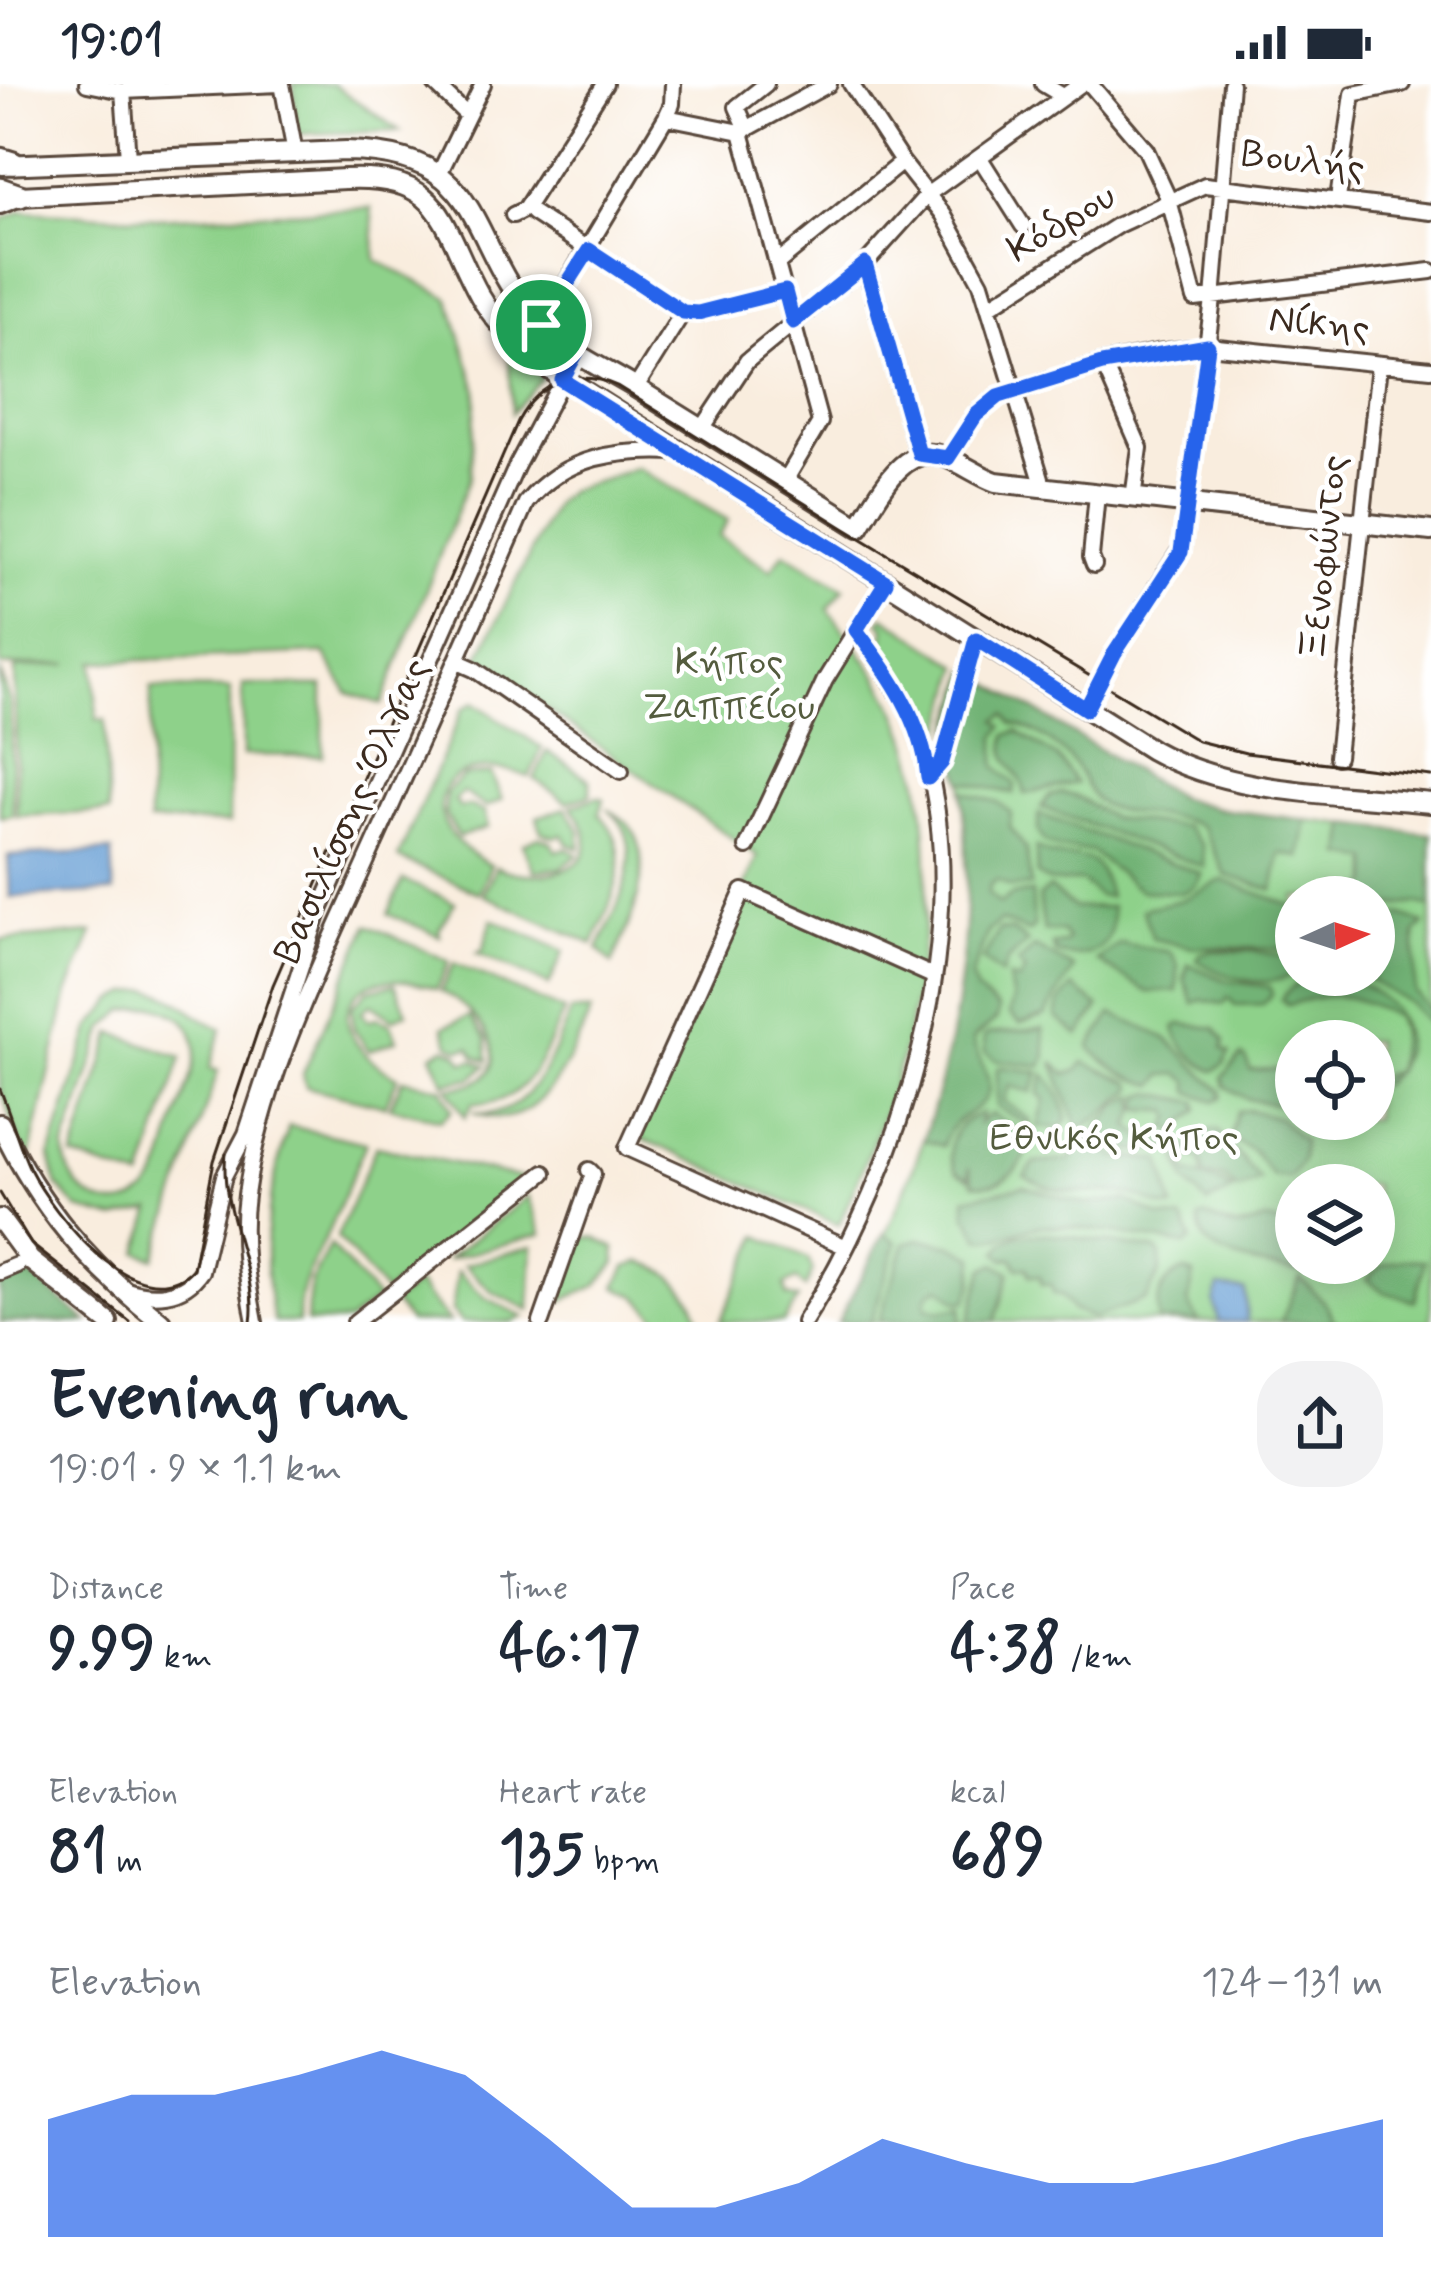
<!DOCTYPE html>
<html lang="en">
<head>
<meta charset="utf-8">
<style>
  body { margin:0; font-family:Mynerve,sans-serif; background:#f2f2f3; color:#1f2937; height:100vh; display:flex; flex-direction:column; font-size:45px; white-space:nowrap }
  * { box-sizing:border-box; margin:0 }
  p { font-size:39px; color:#747a83 }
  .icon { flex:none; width:66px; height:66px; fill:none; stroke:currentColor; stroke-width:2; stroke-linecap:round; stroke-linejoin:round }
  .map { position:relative; height:1238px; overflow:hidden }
  .drawer { display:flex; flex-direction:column; background:#fff; flex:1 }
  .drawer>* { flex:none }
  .needle { width:78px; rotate:87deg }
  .fabs { position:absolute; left:1275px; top:792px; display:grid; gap:24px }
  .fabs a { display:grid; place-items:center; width:120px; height:120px; border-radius:50%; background:#fff; box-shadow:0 6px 30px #0003; font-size:60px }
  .pin { position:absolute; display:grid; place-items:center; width:102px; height:102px; color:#fff; margin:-51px; border:6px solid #fff; border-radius:50%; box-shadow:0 3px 12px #0007 }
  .round { display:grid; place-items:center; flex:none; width:126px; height:126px; border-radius:48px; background:#f2f2f3 }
  .overview { display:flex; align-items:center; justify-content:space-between; height:204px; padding:0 48px }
  h1 { font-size:66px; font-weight:700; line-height:90px }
  .metrics { display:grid; grid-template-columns:repeat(3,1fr); gap:18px; height:204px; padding:12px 48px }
  .metrics div { display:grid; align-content:center }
  .metrics b { font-size:60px; font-weight:700 }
  .metrics small { font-size:33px; font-weight:400 }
  .metrics p { font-size:33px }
  .chart { height:336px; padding:24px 48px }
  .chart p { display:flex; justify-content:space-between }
  .chart svg { width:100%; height:216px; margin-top:12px; fill:#2563eb; opacity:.7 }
  .status { display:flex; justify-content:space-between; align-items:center; height:84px; padding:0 60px; background:#fff; direction:ltr }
  .status svg { height:33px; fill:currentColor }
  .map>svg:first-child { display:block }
  .green { fill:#8ed18a; stroke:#647e54; stroke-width:3; fill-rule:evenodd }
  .forest { fill:#72b376; stroke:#566e4a; stroke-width:3 }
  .water { fill:#669ed4; stroke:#506479; stroke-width:3 }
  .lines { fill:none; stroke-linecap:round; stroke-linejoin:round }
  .minor-casing { stroke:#58473b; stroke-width:20 }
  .major-casing { stroke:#58473b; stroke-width:24 }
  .highway-casing { stroke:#58473b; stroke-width:27 }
  .minor { stroke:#fff; stroke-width:14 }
  .major { stroke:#fff; stroke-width:18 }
  .highway { stroke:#fff; stroke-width:21 }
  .tram { stroke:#3b2a1e; stroke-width:3 }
  .route-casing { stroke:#fff; stroke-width:24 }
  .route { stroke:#2563eb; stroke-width:15 }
  .labels { text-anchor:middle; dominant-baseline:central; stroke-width:9; stroke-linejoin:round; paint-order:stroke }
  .street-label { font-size:39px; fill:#3b2a1e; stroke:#fff }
  .park-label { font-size:39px; fill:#545c3e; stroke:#fff }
</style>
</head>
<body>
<div class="status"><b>19:01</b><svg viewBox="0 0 49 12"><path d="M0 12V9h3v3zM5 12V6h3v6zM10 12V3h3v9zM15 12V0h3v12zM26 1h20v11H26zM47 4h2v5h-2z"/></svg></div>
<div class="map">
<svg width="1431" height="1238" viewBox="0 0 1431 1238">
  <rect width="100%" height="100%" fill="#fff"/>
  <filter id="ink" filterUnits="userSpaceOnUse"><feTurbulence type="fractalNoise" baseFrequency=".00833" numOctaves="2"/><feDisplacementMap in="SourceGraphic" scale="24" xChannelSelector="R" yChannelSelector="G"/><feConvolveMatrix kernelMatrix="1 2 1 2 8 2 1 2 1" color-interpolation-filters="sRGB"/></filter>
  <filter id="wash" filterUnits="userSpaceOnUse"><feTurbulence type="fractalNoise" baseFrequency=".004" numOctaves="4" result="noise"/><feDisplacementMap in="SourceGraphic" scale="48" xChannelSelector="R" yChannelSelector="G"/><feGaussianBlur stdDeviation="2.7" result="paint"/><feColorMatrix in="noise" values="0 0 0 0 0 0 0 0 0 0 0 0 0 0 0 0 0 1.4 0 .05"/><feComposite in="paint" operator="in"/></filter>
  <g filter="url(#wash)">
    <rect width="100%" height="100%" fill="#f9edde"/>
    <path class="green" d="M 293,0 L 332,0 L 400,47 L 297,50 Z
      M 371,124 L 376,176 L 449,214 L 477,306 L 470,393 L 382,620 L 348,609 L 324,569 L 94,578 L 97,636 L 105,636 L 109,728 L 17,732 L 15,584 L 69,580 L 0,582 L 0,142 L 4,134 L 22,127 L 157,134 Z
      M 509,268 L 542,294 L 512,329 Z
      M 637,384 L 728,436 L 719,452 L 771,486 L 784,468 L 844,504 L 828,525 C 853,560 882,592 899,632 C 947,741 926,911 887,1021 C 873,1062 855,1101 839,1141 L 634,1051 L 758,772 L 477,577 L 555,419 L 568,407 Z
      M 884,532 L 960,582 L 937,672 L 905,600 L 882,567 L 885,543 L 879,538 Z
      M 968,586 L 1183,716 L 1235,728 L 1431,750 L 1431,1238 L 838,1238 C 915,1111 965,960 968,812 C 968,770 967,724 960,683 C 958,674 952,666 951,657 C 948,643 964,603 968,586 ZM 1296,813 L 1374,813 L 1374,891 L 1296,891 ZM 1296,957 L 1374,957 L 1374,1035 L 1296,1035 ZM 1296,1101 L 1374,1101 L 1374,1179 L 1296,1179 Z
      M 0,587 L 10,618 L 13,731 L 0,733 Z
      M 243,601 L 323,602 L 323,672 L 243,671 Z
      M 151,604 L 230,605 L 229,739 L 149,738 Z
      M 474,618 L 542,664 L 529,693 C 438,659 404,737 491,781 L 479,809 L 398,774 L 463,625 Z
      M 547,667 L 590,696 L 590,711 L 567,718 L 534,695 Z
      M 491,689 L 502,716 L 486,723 L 463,708 L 455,716 L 460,724 L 470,722 L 484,728 L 488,743 L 459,753 L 445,730 L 446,709 L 464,692 Z
      M 598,713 L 604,715 L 599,730 C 639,768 611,817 593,860 L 483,811 L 496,783 C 544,803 620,785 571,722 Z
      M 566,724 L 580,747 L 580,765 L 568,760 L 563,751 L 553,753 L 541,748 L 537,733 Z
      M 607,725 C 670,754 633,832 612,880 L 598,865 C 616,825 654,759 607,725 Z
      M 539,753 L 551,758 L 556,767 L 566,764 L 578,771 L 561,784 L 534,787 L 523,760 Z
      M 403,796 L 455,819 L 439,846 L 440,852 L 388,830 Z
      M 492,835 L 564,867 L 549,901 L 477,869 L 483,866 Z
      M 368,841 L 449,877 L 437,905 C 345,870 311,949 398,993 L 385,1022 L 306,1003 L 303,990 Z
      M 93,849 L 68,909 L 28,1081 L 0,1003 L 0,856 Z
      M 454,879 L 564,927 C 544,969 528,1024 473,1019 L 465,1033 L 448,1004 C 529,998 487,930 441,907 Z
      M 395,900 L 407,928 L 393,935 L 371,920 L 362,928 L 368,936 L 377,934 L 391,940 L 397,956 L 369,967 L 354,945 L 352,923 L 368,906 Z
      M 150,906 C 182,912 195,935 222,945 L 210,984 L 218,987 L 155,1174 L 139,1168 L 152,1126 L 116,1135 L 78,1125 L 57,1101 L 50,1072 L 91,943 L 114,917 L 129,909 ZM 154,922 C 221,939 190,993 176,1037 C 169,1056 165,1083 154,1099 C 123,1143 63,1113 65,1063 L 105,944 L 124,927 Z
      M 571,927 L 591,927 C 570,975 539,1056 473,1028 C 530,1041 554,967 571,927 Z
      M 470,932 L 486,955 L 488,977 L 475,972 L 470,963 L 460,965 L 449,960 L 443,943 Z
      M 113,949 L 182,973 L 142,1096 L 73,1073 Z
      M 446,964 L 458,969 L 464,978 L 473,976 L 486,982 L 472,994 L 445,999 L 432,971 Z
      M 403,995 L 442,1004 L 452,1026 L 441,1036 L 390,1023 Z
      M 289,1042 L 366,1059 C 353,1089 341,1119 328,1148 C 313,1179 298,1201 298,1238 L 274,1238 C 258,1169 268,1108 289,1042 Z
      M 376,1062 L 526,1095 L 385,1209 L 337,1153 Z
      M 528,1112 L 542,1150 L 446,1176 Z
      M 576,1152 L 596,1154 L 615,1164 L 616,1179 L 596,1202 L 552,1221 Z
      M 759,1152 L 808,1175 L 813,1187 L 805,1204 L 796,1195 L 785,1201 L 787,1212 L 798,1215 L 784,1238 L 720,1238 Z
      M 330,1161 L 377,1215 L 348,1238 L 306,1238 L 311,1198 Z
      M 533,1162 L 530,1226 L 493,1208 L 464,1181 Z
      M 641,1178 C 671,1185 693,1208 700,1238 L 662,1238 L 637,1212 L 616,1203 L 626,1183 Z
      M 457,1187 L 485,1213 L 524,1233 L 513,1238 L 461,1238 L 452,1227 Z
      M 417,1200 L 449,1238 L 409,1238 L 393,1219 Z"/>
    <path class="forest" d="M 968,586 L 1177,713 L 1218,725 L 1307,736 L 1300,773 L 1280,769 L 1273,806 L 1226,791 L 1202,743 C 1168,725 1124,735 1101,720 C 1089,712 1087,700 1080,689 C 1067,667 1037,644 1012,640 L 1006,630 L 997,636 L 1003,642 L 996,653 L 996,682 L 1015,700 L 1014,710 L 962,697 L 950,655 Z
      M 1017,647 L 1058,674 L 1076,699 L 1025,710 C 1023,688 997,677 1007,651 Z
      M 962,707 L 998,718 L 1011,729 L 1010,743 L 1026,765 L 1031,802 L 1011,803 L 997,796 L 990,801 L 988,810 L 1000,820 L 1012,811 L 1032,809 L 1034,843 L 1029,848 L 1001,837 L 988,847 L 971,893 L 977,907 L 998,925 L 997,935 L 973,955 C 975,972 988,984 989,1002 C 989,1029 949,1028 943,1062 L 923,1056 C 962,942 974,826 962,707 Z
      M 1062,709 L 1077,713 L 1112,734 L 1186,743 L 1202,762 L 1204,783 L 1041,723 L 1049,712 Z
      M 1039,730 L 1202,790 L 1195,802 L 1182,809 L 1141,807 L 1091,767 L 1059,764 L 1044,757 L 1038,747 Z
      M 1347,740 L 1431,750 L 1431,824 L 1418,819 L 1374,823 L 1374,813 L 1338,813 L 1340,802 L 1366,804 L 1370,799 L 1370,776 L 1343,771 Z
      M 1036,763 C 1072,787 1095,751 1109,813 L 1098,812 L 1082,797 C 1063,797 1052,803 1037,790 Z
      M 1222,796 L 1296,823 L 1296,850 L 1286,848 L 1283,865 L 1193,863 L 1153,855 L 1142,825 L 1182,816 Z
      M 1049,804 L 1074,824 L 1111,823 C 1116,861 1093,879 1056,869 L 1052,861 L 1065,859 L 1068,855 L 1062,847 L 1044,847 L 1039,813 Z
      M 1402,831 L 1424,840 L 1415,849 L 1415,908 L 1431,928 L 1431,943 L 1411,920 L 1361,891 L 1374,891 L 1374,832 Z
      M 999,846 L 1012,847 L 1028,858 L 1007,877 L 1002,891 L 983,876 Z
      M 1120,859 L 1171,868 L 1178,881 L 1177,907 L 1148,908 L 1097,877 Z
      M 1035,863 L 1074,884 L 1045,932 L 1020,940 L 1009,930 L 1013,916 L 1009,894 L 1019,897 L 1025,887 L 1018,879 Z
      M 1211,867 L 1253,867 L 1292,873 L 1296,875 L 1296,889 C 1266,907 1225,894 1197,876 L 1200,870 Z
      M 1188,880 L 1227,897 L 1270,903 L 1272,911 L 1263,920 L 1235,921 L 1228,913 L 1224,920 L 1201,916 L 1194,920 L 1184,895 Z
      M 1335,891 C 1404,910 1431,964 1374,1007 L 1374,995 L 1396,986 L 1401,946 L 1396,933 C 1354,910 1334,906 1288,921 L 1281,915 C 1293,898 1315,891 1335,891 Z
      M 1073,903 L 1099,923 L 1079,952 L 1056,933 L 1059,919 Z
      M 1112,930 L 1166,954 L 1222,1008 L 1222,1014 L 1215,1017 L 1190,1008 L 1189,997 L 1179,990 L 1163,991 L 1156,1001 C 1129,995 1108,984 1090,963 Z
      M 1180,940 L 1215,944 L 1225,957 L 1223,965 L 1230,969 L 1224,980 L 1214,987 C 1198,980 1177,961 1175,943 Z
      M 1043,945 L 1046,972 L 1042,982 L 996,976 L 985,968 L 984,954 L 989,950 Z
      M 1241,972 L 1246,974 L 1250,986 L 1290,985 L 1296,1024 L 1247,1015 L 1225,1002 L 1223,993 Z
      M 1053,978 L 1066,990 L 1077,987 L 1084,978 L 1131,999 L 1134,1005 C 1116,1016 1095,1041 1078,1043 Z
      M 1002,983 L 1039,988 L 1032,1008 L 1009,1002 L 1004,1017 L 1030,1036 L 1030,1042 L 997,1023 L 997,985 Z
      M 1044,990 C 1058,1004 1064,1017 1067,1036 L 1060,1044 L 1038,1043 L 1045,1015 L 1039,1010 Z
      M 1151,1009 L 1197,1018 L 1199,1026 L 1174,1048 L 1167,1043 L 1172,1034 L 1169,1027 L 1140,1026 L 1141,1012 Z
      M 1136,1012 L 1137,1025 L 1130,1042 L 1141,1051 L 1167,1056 L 1167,1064 C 1138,1069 1116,1071 1096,1046 L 1118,1020 Z
      M 1249,1026 L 1278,1034 L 1303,1057 L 1302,1077 L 1290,1094 L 1272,1092 L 1254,1068 L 1230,1054 L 1237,1027 Z
      M 982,1029 L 979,1039 L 991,1030 L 1025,1049 L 1028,1067 C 1018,1089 998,1106 973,1099 L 969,1083 L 969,1094 L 957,1088 C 942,1062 954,1038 982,1029 Z
      M 1211,1046 L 1217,1046 L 1260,1096 L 1238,1106 L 1224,1093 L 1204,1093 L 1201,1076 L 1190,1073 L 1184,1080 L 1188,1089 C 1199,1092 1227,1099 1233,1106 L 1207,1120 L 1186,1098 L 1177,1073 Z
      M 1089,1051 L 1116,1073 L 1161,1076 L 1173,1124 C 1157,1125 1145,1112 1128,1110 C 1086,1104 1066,1117 1024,1092 L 1035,1079 L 1070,1076 L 1080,1056 L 1081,1063 L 1088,1059 L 1082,1054 Z
      M 1024,1102 L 1085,1120 L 1126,1116 L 1160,1133 L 1183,1136 L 1192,1156 L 1186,1161 C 1140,1154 1091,1142 1044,1142 C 1022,1142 1000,1158 980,1154 L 966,1129 L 966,1114 Z
      M 1205,1132 C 1241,1147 1230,1146 1266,1136 L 1296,1146 L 1296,1179 L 1330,1179 C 1328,1182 1327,1185 1324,1187 C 1308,1196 1223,1174 1210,1162 C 1202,1155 1200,1145 1199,1135 Z
      M 884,1149 L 897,1158 L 871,1238 L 838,1238 Z
      M 1053,1150 L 1156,1166 L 1161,1172 L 1160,1188 L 1146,1215 L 1094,1234 L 1073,1226 L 1062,1211 L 1054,1210 L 1051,1201 L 1042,1200 L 1040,1192 L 1030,1191 L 1027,1183 L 1018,1184 L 1013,1174 L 1003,1175 L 998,1168 C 1006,1148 1033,1149 1053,1150 Z
      M 920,1155 L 952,1161 L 975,1173 L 973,1201 L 967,1217 L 957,1217 L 941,1203 L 930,1208 L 926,1215 L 927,1223 L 940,1227 L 962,1223 L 961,1238 L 879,1238 L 905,1159 Z
      M 1405,1175 L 1425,1177 L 1415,1217 L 1384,1208 L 1367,1195 L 1383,1181 Z
      M 995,1180 L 1010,1188 L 995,1238 L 969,1238 L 984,1185 Z
      M 23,1185 L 88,1238 L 0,1238 L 0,1195 Z
      M 1184,1187 L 1194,1191 L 1188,1219 L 1199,1238 L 1159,1238 C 1154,1215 1162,1196 1184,1187 Z
      M 1300,1194 L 1326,1220 L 1335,1238 L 1281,1238 Z"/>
    <path class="water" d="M 112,767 L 114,808 L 10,813 L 8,772 Z
      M 1219,1203 L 1245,1206 L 1247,1238 L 1219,1238 L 1214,1218 Z"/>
  </g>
  <g filter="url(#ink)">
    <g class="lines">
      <defs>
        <path id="minor" d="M 87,0 L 123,7 L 279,0
          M 282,0 L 295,69
          M 435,0 L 467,31
          M 851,0 L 902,78 L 943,130 L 981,199 L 1041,394 L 1041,404
          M 1043,0 L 1063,12
          M 1090,0 L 1146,66 L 1169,116 L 1195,215 L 1431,187
          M 123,7 L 128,74
          M 666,33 L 741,48
          M 747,45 L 737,23 L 766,0
          M 741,48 L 820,338 L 785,397
          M 741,48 L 829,0
          M 980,74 L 1023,142
          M 439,90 L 483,0
          M 1338,115 L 1353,10 L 1402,0
          M 533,129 L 683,228
          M 513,131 L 525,125 L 605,0
          M 779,178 L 902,78
          M 865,180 L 918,370
          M 990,222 L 1118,141 L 1205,101 L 1431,128
          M 683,228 L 698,229 L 785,207
          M 541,241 L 666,33 L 672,20 L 673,0
          M 1103,279 L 1140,364 L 1133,414
          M 636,303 L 683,228
          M 702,345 L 747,277 L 865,180 L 928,110 L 1081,0
          M 948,374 L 976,331 L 999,312 L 1103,279 L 1157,268 L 1208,262 L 1431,285
          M 1094,481 L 1091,473 L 1097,410
          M 456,577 L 474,585 L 621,687
          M 1086,625 L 1114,570 L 1182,463 L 1213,215 L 1231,0
          M 1337,673 L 1379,281
          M 929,695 L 942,678 L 976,555
          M 747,763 L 825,596 L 856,546
          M 844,1162 L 627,1064 L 743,807 L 933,892
          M 0,1188 L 17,1181
          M 124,1205 C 152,1215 183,1214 201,1187 L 224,1092 L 246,1050 L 319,828 L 517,381 L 576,270
          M 255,1238 C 247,1196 240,1154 246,1111 C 261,1001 317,887 363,785 C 418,663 473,541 526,419 C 565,371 620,365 678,368
          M 355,1238 L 544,1089
          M 541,1238 L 593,1090 L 589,1086
          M 804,1238 C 902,1083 975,854 926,673 C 913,626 885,585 856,546 L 886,498"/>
        <path id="major" d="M 2,81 L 346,67 C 495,69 462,163 542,242 C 570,271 608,286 641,307 C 714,352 786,398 859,443 C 876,416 902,358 942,372 C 961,378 977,391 996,398 L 1431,447
          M 0,120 L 20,112 L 345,95 C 446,90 441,142 480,212 C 496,240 519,262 544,282 L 1152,666 C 1234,712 1339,709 1431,719
          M 0,1040 C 41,1126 88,1179 161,1238
          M 0,1135 L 30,1176 L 108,1238"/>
        <path id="highway" d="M 0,75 L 13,79
          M 0,105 L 20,112"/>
      </defs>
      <use href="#minor" class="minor-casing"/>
      <use href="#major" class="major-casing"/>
      <use href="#highway" class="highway-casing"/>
      <use href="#minor" class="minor"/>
      <use href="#major" class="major"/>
      <use href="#highway" class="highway"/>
      <path class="tram" d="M 0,1005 C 11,1031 18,1060 30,1085 C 53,1130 137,1238 193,1185 L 214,1077 L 273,901 L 518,337 C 540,297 576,284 617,302 L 844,444 L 1198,657 L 1246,669 L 1431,692
        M 226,1070 C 218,1124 259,1188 251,1238
        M 0,1109 L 31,1160 L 130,1238"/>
    </g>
  </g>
  <g class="lines" filter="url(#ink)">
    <defs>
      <path id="route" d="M 589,166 L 683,228 L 698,229 L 785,207 L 793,238 L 865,180 L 919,370 L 948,374 L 976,331 L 999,312 L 1102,280 L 1208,262 L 1181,468 L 1114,570 L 1086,625 L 976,555 L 942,678 L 928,694 C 924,639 889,589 856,546 L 886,498 L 562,296 L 576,270 L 541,241 Z"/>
    </defs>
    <use href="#route" class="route-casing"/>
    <use href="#route" class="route"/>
  </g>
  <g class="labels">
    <g class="street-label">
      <text transform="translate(1303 78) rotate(7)">Βουλής</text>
      <text transform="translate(1062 140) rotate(-31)">Κόδρου</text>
      <text transform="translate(1319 241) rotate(6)">Νίκης</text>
      <text transform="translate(1325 474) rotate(-84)">Ξενοφώντος</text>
      <text transform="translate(353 727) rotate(-66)">Βασιλίσσης Όλγας</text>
    </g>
    <g class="park-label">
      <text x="729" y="579">Κήπος<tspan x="729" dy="45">Ζαππείου</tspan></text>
      <text x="1114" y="1055">Εθνικός Κήπος</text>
    </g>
  </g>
</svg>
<div class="fabs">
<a><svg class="needle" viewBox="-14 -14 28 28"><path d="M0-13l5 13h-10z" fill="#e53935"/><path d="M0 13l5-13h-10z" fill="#747a83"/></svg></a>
<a><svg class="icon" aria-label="locate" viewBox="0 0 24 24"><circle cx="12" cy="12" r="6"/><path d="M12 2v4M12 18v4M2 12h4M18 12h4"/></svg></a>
<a><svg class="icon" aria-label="layers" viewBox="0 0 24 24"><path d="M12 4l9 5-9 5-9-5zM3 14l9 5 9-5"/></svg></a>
</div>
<div class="pin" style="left:541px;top:241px;background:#1e9e55"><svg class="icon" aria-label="arrive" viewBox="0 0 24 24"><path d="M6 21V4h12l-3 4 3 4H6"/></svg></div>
</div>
<section class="drawer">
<div class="overview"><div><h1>Evening run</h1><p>19:01 · 9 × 1.1 km</p></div><a class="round"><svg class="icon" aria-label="share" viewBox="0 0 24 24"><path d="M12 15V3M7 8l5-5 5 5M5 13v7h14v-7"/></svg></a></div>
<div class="metrics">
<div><p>Distance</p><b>9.99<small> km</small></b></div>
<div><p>Time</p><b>46:17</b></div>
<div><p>Pace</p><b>4:38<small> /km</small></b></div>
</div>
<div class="metrics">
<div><p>Elevation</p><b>81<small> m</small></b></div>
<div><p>Heart rate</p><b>135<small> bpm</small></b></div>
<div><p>kcal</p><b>689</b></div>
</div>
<div class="chart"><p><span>Elevation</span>124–131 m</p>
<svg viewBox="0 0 160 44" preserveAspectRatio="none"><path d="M0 44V20L10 15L20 15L30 11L40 6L50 11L60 24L70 38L80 38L90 33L100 24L110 29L120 33L130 33L140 29L150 24L160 20V44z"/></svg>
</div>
</section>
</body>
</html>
